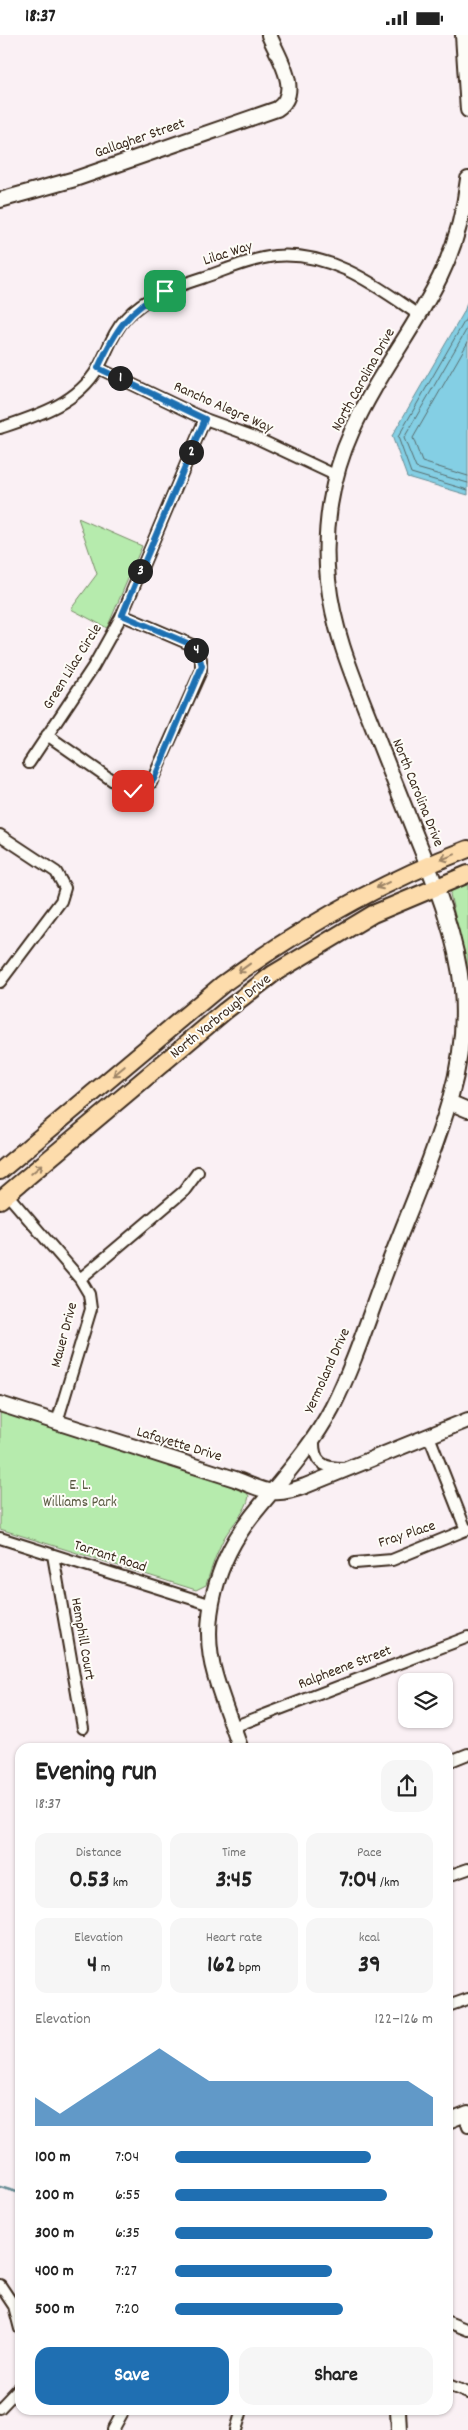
<!DOCTYPE html>
<html lang="en">
<head>
<meta charset="utf-8">
<style>
  body { margin:0; font-family:Dekko,sans-serif; background:#f6f6f6; color:#222; height:100vh; display:flex; flex-direction:column; font-size:19px; white-space:nowrap }
  * { box-sizing:border-box; margin:0 }
  p { font-size:16px; color:#767676 }
  .icon { flex:none; width:28px; height:28px; fill:none; stroke:currentColor; stroke-width:2; stroke-linecap:round; stroke-linejoin:round }
  .map { position:relative; flex:1; overflow:hidden }
  .side { position:absolute; left:15px; top:1708px; width:438px; height:672px; display:flex; flex-direction:column; background:#fff; border-radius:15px; box-shadow:0 1px 4px #0004 }
  .side>* { flex:none }
  .tools { position:absolute; left:398px; top:1638px; display:grid; gap:10px }
  .tools a { display:grid; place-items:center; width:55px; height:55px; border-radius:10px; background:#fff; box-shadow:0 1px 4px #0004; font-size:25px }
  .pin { position:absolute; display:grid; place-items:center; width:42px; height:42px; color:#fff; margin:-21px; border-radius:10px; box-shadow:0 2px 8px #0006 }
  .km { position:absolute; width:25px; height:25px; margin:-12px; border-radius:50%; background:#222; color:#fff; font-size:14px; line-height:25px; text-align:center }
  .round { display:grid; place-items:center; flex:none; width:52px; height:52px; border-radius:15px; background:#f6f6f6 }
  .head { display:flex; align-items:center; justify-content:space-between; height:85px; padding:0 20px }
  h1 { font-size:28px; font-weight:700; line-height:38px }
  .metrics { display:grid; grid-template-columns:repeat(3,1fr); gap:8px; height:85px; padding:5px 20px }
  .metrics div { display:grid; align-content:center; border-radius:12px; background:#f6f6f6; text-align:center }
  .metrics b { font-size:25px; font-weight:700 }
  .metrics small { font-size:14px; font-weight:400 }
  .metrics p { font-size:14px }
  .chart { height:140px; padding:10px 20px }
  .chart p { display:flex; justify-content:space-between }
  .chart svg { width:100%; height:90px; margin-top:5px; fill:#1f6fb2; opacity:.7 }
  .primary-button { display:flex; gap:10px; margin-top:auto; padding:10px 20px }
  .primary-button a { flex:1; height:58px; border-radius:15px; background:#1f6fb2; color:#fff; font-size:20px; font-weight:700; line-height:58px; text-align:center }
  .primary-button a+a { background:#f6f6f6; color:#222 }
  ul { padding:0 20px; list-style:none; font-size:16px }
  li { display:grid; grid-template-columns:80px 60px 1fr; align-items:center; height:38px }
  li i { height:12px; border-radius:6px; background:#1f6fb2 }
  .status { display:flex; justify-content:space-between; align-items:center; height:35px; padding:0 25px; background:#fff; direction:ltr }
  .status svg { height:14px; fill:currentColor }
  .map>svg:first-child { display:block }
  .green { fill:#b6ebad; stroke:#788a66 }
  .water { fill:#84cfe4; stroke:#678d95 }
  .lines { fill:none; stroke-linecap:round; stroke-linejoin:round }
  .shore { stroke:#586c6d; stroke-width:1 }
  .stream { stroke:#678d95; stroke-width:2.5 }
  .street-casing { stroke:#3b2a1e; stroke-width:14 }
  .secondary-casing { stroke:#3b2a1e; stroke-width:18 }
  .primary-casing { stroke:#3b2a1e; stroke-width:20 }
  .street { stroke:#fdfcf7; stroke-width:10 }
  .secondary { stroke:#fdfcf7; stroke-width:14 }
  .primary { stroke:#fddcac; stroke-width:16 }
  .oneway { stroke:#9c8365 }
  .route-casing { stroke:#fff; stroke-width:10 }
  .route { stroke:#1f6fb2; stroke-width:6 }
  .labels { text-anchor:middle; dominant-baseline:central; stroke-width:4; stroke-linejoin:round; paint-order:stroke }
  .street-label { font-size:15px; fill:#3b2a1e; stroke:#fdfcf7 }
  .park-label { font-size:15px; fill:#5a5a42; stroke:#fdfcf7 }
</style>
</head>
<body>
<div class="status"><b>18:37</b><svg viewBox="0 0 49 12"><path d="M0 12V9h3v3zM5 12V6h3v6zM10 12V3h3v9zM15 12V0h3v12zM26 1h20v11H26zM47 4h2v5h-2z"/></svg></div>
<div class="map">
<svg width="468" height="2395" viewBox="0 0 468 2395">
  <rect width="100%" height="100%" fill="#faf0f4"/>
  <filter id="ink" filterUnits="userSpaceOnUse"><feTurbulence type="fractalNoise" baseFrequency=".02" numOctaves="2"/><feDisplacementMap in="SourceGraphic" scale="10" xChannelSelector="R" yChannelSelector="G"/><feConvolveMatrix kernelMatrix="1 2 1 2 8 2 1 2 1" color-interpolation-filters="sRGB"/></filter>
  <g filter="url(#ink)">
    <path class="green" d="M 78,483 L 142,511 L 107,593 L 71,574 L 97,539 Z
      M 468,844 L 468,937 L 450,859 L 455,849 Z
      M 0,1376 L 242,1451 L 249,1461 C 247,1476 232,1489 224,1503 C 216,1519 211,1534 206,1550 L 196,1555 L 0,1494 Z"/>
    <path class="water" d="M 468,265 L 468,460 L 407,442 L 392,401 L 464,277 Z"/>
    <g class="lines">
      <path class="shore" d="M 468,280 L 398,402 L 411,438 L 468,455
        M 468,292 L 404,403 L 416,433 L 468,448
        M 468,307 L 413,403 L 422,427 L 468,441"/>
      <path class="stream" d="M 0,2152 L 20,2158"/>
      <defs>
        <path id="street" d="M 98,333 L 205,384 L 252,401 L 337,441
          M 0,393 C 36,381 77,369 98,333 C 108,316 112,298 126,283 C 146,261 174,252 202,243 C 226,235 250,224 275,221 C 331,216 375,250 419,280
          M 47,700 L 126,755 L 140,756 L 151,748 L 201,636 L 201,624 L 192,610 L 122,580
          M 29,728 L 93,632 L 122,580 L 205,384
          M 0,800 L 56,837 L 65,853 L 61,866 L 0,947
          M 7,1159 L 80,1244 L 89,1259 L 91,1274 L 57,1387
          M 80,1244 L 184,1156 L 198,1137
          M 429,1401 L 466,1495
          M 314,1404 C 313,1427 322,1433 344,1433
          M 0,1503 L 212,1570
          M 53,1520 L 83,1693
          M 355,1528 L 392,1525 L 468,1494
          M 233,1692 L 468,1602
          M 448,1727 L 468,1719
          M 448,1841 L 468,1834
          M 448,1971 L 468,1964
          M 464,2080 L 468,2092
          M 0,2250 L 14,2271 L 20,2294
          M 448,2287 L 468,2295
          M 448,2350 L 468,2358
          M 0,2373 L 20,2352
          M 113,2395 L 124,2375
          M 236,2395 L 242,2375"/>
        <path id="secondary" d="M 463,0 L 468,75
          M 0,165 L 75,144 L 277,74 C 303,57 278,22 269,0
          M 449,1067 L 468,1075
          M 0,1369 L 235,1444 C 266,1456 273,1463 305,1451 L 468,1385
          M 240,1712 C 232,1689 222,1665 215,1640 C 199,1586 217,1525 252,1481 C 280,1446 311,1413 332,1373 C 355,1328 370,1278 388,1231 C 409,1176 434,1120 450,1064 C 460,1029 465,991 462,955 C 457,902 436,850 416,801 C 399,759 383,717 366,675 C 349,632 333,592 328,545 C 323,495 331,442 352,396 C 376,342 414,295 440,242 C 455,211 464,178 468,144
          M 448,2086 L 468,2078
          M 398,2375 L 399,2395"/>
        <path id="primary" d="M 0,1136 L 223,949 C 300,893 379,848 468,814
          M 0,1165 L 225,976 L 273,939 L 373,879 L 468,839"/>
      </defs>
      <use href="#street" class="street-casing"/>
      <use href="#secondary" class="secondary-casing"/>
      <use href="#primary" class="primary-casing"/>
      <use href="#street" class="street"/>
      <use href="#secondary" class="secondary"/>
      <use href="#primary" class="primary"/>
    </g>
    <defs><path id="oneway-shaft" d="M-6 0H5M1.5-3L5.5 0L1.5 3" fill="none" stroke-width="1.6" stroke-linecap="round" stroke-linejoin="round" transform="scale(1.25)"/></defs>
    <g class="oneway">
      <use href="#oneway-shaft" transform="translate(448 822) rotate(159)"/>
      <use href="#oneway-shaft" transform="translate(383 850) rotate(154)"/>
      <use href="#oneway-shaft" transform="translate(244 933) rotate(144)"/>
      <use href="#oneway-shaft" transform="translate(119 1036) rotate(140)"/>
      <use href="#oneway-shaft" transform="translate(37 1134) rotate(-40)"/>
    </g>
  </g>
  <g class="lines" filter="url(#ink)">
    <defs>
      <path id="route" d="M 133,756 L 146,753 L 154,744 L 202,631 L 198,617 L 192,610 L 122,580 L 205,384 L 98,333 C 115,296 127,275 165,256"/>
    </defs>
    <use href="#route" class="route-casing"/>
    <use href="#route" class="route"/>
  </g>
  <g class="labels">
    <g class="street-label">
      <text transform="translate(140 104) rotate(-19)">Gallagher Street</text>
      <text transform="translate(228 219) rotate(-18)">Lilac Way</text>
      <text transform="translate(364 345) rotate(-61)">North Carolina Drive</text>
      <text transform="translate(223 373) rotate(24)">Rancho Alegre Way</text>
      <text transform="translate(73 632) rotate(-58)">Green Lilac Circle</text>
      <text transform="translate(417 758) rotate(68)">North Carolina Drive</text>
      <text transform="translate(221 982) rotate(-39)">North Yarbrough Drive</text>
      <text transform="translate(65 1300) rotate(-75)">Mauer Drive</text>
      <text transform="translate(328 1336) rotate(-66)">Yermoland Drive</text>
      <text transform="translate(179 1410) rotate(17)">Lafayette Drive</text>
      <text transform="translate(407 1500) rotate(-18)">Fray Place</text>
      <text transform="translate(110 1522) rotate(18)">Tarrant Road</text>
      <text transform="translate(82 1604) rotate(80)">Hemphill Court</text>
      <text transform="translate(345 1633) rotate(-21)">Ralpheene Street</text>
    </g>
    <g class="park-label">
      <text x="80" y="1451">E. L.<tspan x="80" dy="17">Williams Park</tspan></text>
    </g>
  </g>
</svg>
<div class="tools">
<a><svg class="icon" aria-label="layers" viewBox="0 0 24 24"><path d="M12 4l9 5-9 5-9-5zM3 14l9 5 9-5"/></svg></a>
</div>
<div class="pin" style="left:165px;top:256px;background:#1e9e55"><svg class="icon" aria-label="arrive" viewBox="0 0 24 24"><path d="M6 21V4h12l-3 4 3 4H6"/></svg></div>
<div class="pin" style="left:133px;top:756px;background:#d93025"><svg class="icon" aria-label="check" viewBox="0 0 24 24"><path d="M5 12l5 5 9-10"/></svg></div>
<b class="km" style="left:120px;top:343px">1</b>
<b class="km" style="left:191px;top:417px">2</b>
<b class="km" style="left:140px;top:536px">3</b>
<b class="km" style="left:196px;top:615px">4</b>
<section class="side">
<div class="head"><div><h1>Evening run</h1><p>18:37</p></div><a class="round"><svg class="icon" aria-label="share" viewBox="0 0 24 24"><path d="M12 15V3M7 8l5-5 5 5M5 13v7h14v-7"/></svg></a></div>
<div class="metrics">
<div><p>Distance</p><b>0.53<small> km</small></b></div>
<div><p>Time</p><b>3:45</b></div>
<div><p>Pace</p><b>7:04<small> /km</small></b></div>
</div>
<div class="metrics">
<div><p>Elevation</p><b>4<small> m</small></b></div>
<div><p>Heart rate</p><b>162<small> bpm</small></b></div>
<div><p>kcal</p><b>39</b></div>
</div>
<div class="chart"><p><span>Elevation</span>122–126 m</p>
<svg viewBox="0 0 160 44" preserveAspectRatio="none"><path d="M0 44V30L10 38L20 30L30 22L40 14L50 6L60 14L70 22L80 22L90 22L100 22L110 22L120 22L130 22L140 22L150 22L160 30V44z"/></svg>
</div>
<ul>
<li><b>100 m</b>7:04<i style="width:76%"></i></li>
<li><b>200 m</b>6:55<i style="width:82%"></i></li>
<li><b>300 m</b>6:35<i style="width:100%"></i></li>
<li><b>400 m</b>7:27<i style="width:61%"></i></li>
<li><b>500 m</b>7:20<i style="width:65%"></i></li>
</ul>
<div class="primary-button"><a>Save</a><a>Share</a></div>
</section>
</div>
</body>
</html>
